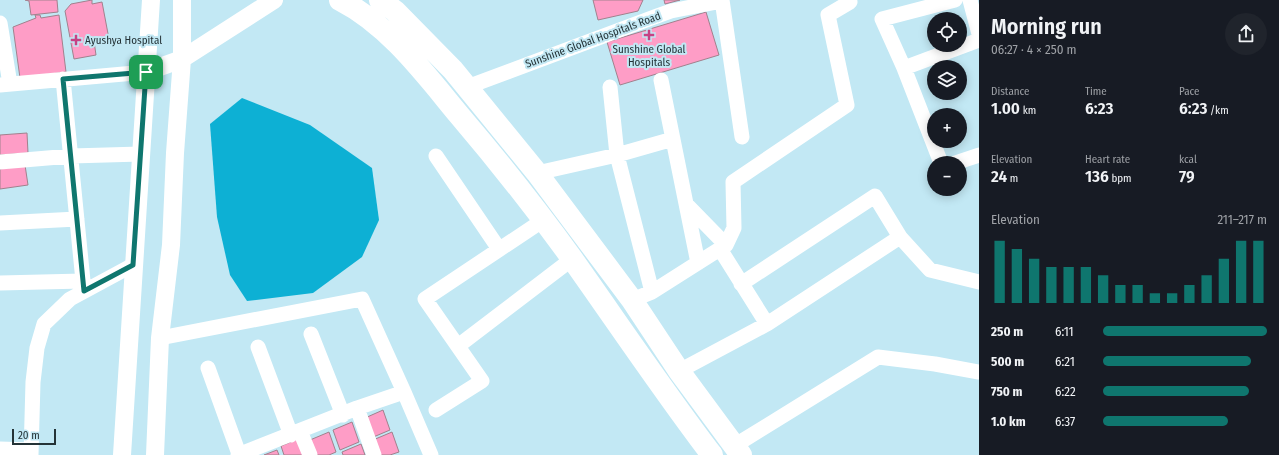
<!DOCTYPE html>
<html lang="en">
<head>
<meta charset="utf-8">
<style>
  body { margin:0; font-family:"Fira Sans Condensed",sans-serif; background:#20242c; color:#f1f3f6; height:100vh; display:flex; flex-direction:column; font-size:15px; white-space:nowrap }
  * { box-sizing:border-box; margin:0 }
  p { font-size:13px; color:#9ea1a6 }
  .icon { flex:none; width:22px; height:22px; fill:none; stroke:currentColor; stroke-width:2; stroke-linecap:round; stroke-linejoin:round }
  .map { position:relative; flex:1; overflow:hidden }
  .sheet { display:flex; flex-direction:column; background:#171b24; width:300px }
  .sheet>* { flex:none }
  .tools { position:absolute; left:927px; top:12px; display:grid; gap:8px }
  .tools a { display:grid; place-items:center; width:40px; height:40px; border-radius:50%; background:#171b24; box-shadow:0 2px 10px #0003; font-size:20px }
  .scale { position:absolute; left:12px; bottom:10px; width:44px; box-sizing:border-box; padding-left:4px; border:2px solid #243337; border-top:0; font-size:11px; line-height:14px; white-space:nowrap; color:#243337; -webkit-text-stroke:3px #c2e8f4; paint-order:stroke }
  .pin { position:absolute; display:grid; place-items:center; width:34px; height:34px; color:#fff; margin:-17px; border-radius:8px; box-shadow:0 2px 6px #0006 }
  .round { display:grid; place-items:center; flex:none; width:42px; height:42px; border-radius:21px; background:#20242c }
  .headline { display:flex; align-items:center; justify-content:space-between; height:68px; padding:0 12px }
  h1 { font-size:22px; font-weight:600; line-height:30px }
  .figures { display:grid; grid-template-columns:repeat(3,1fr); gap:6px; height:68px; padding:4px 12px }
  .figures div { display:grid; align-content:center }
  .figures b { font-size:17px; font-weight:600 }
  .figures small { font-size:11px; font-weight:400 }
  .figures p { font-size:11px }
  .chart { height:112px; padding:8px 12px }
  .chart p { display:flex; justify-content:space-between }
  .chart svg { width:100%; height:72px; margin-top:4px; stroke:#0f766e; stroke-width:6 }
  ul { padding:0 12px; list-style:none; font-size:13px }
  li { display:grid; grid-template-columns:64px 48px 1fr; align-items:center; height:30px }
  li i { height:10px; border-radius:5px; background:#0f766e }
  main { display:flex; flex:1; min-height:0 }
  .map>svg:first-child { display:block }
  .water { fill:#0db0d4 }
  .building { fill:#fe9dc6; stroke:#a1818d }
  .lines { fill:none; stroke-linecap:round; stroke-linejoin:round }
  .minor { stroke:#fff; stroke-width:15 }
  .tertiary { stroke:#fff; stroke-width:18 }
  .trunk { stroke:#fff; stroke-width:22 }
  .route-casing { stroke:#fff; stroke-width:8 }
  .route { stroke:#0f766e; stroke-width:5 }
  .poi-dot { fill:#c74184; stroke:#c2e8f4; stroke-width:1.5 }
  .labels { text-anchor:middle; dominant-baseline:central; stroke-width:4; stroke-linejoin:round; paint-order:stroke }
  .poi-label { font-size:11px; fill:#243337; stroke:#c2e8f4; text-anchor:start }
  .street-label { font-size:11px; fill:#243337; stroke:#c2e8f4 }
</style>
</head>
<body>
<main>
<div class="map">
<svg width="979" height="455" viewBox="0 0 979 455">
  <rect width="100%" height="100%" fill="#c2e8f4"/>
  <path class="water" d="M 242,98 L 310,125 L 372,168 L 379,220 L 362,257 L 313,293 L 247,301 L 230,275 L 217,217 L 210,124 Z"/>
  <path class="building" d="M 25,0 L 57,0 L 58,12 L 31,15 L 29,1 Z
    M 92,0 L 92,4 L 102,2 L 109,39 L 94,41 L 96,55 L 74,59 L 65,11 L 71,4 Z
    M 593,0 L 643,0 L 638,11 L 598,20 Z
    M 664,0 L 680,0 L 665,4 Z
    M 706,12 L 719,55 L 620,85 L 607,42 Z
    M 35,15 L 40,15 L 41,18 L 59,15 L 66,72 L 20,78 L 13,27 L 36,18 Z
    M 27,133 L 28,153 L 0,155 L 0,135 Z
    M 25,165 L 28,185 L 0,189 L 0,169 Z
    M 383,410 L 390,430 L 371,438 L 365,418 Z
    M 352,422 L 359,442 L 340,450 L 333,430 Z
    M 329,432 L 336,452 L 329,455 L 315,455 L 310,440 Z
    M 392,432 L 399,452 L 390,455 L 378,455 L 373,440 Z
    M 300,438 L 306,455 L 284,455 L 281,446 Z
    M 361,444 L 365,455 L 343,455 L 342,452 Z
    M 277,450 L 279,455 L 264,455 Z"/>
  <g class="lines">
    <path class="minor" d="M 722,0 L 742,137
      M 970,0 L 979,34
      M 0,23 L 10,84
      M 904,68 L 979,40
      M 63,79 L 84,291
      M 661,80 L 698,263
      M 0,85 L 146,72
      M 467,87 L 657,16 L 671,11 L 722,1
      M 610,87 L 617,155 L 652,292
      M 436,156 L 499,249
      M 0,162 L 71,156 L 141,154
      M 941,163 L 904,68 L 882,19 L 955,0
      M 955,163 L 979,155
      M 537,173 L 617,155 L 673,139
      M 686,204 L 726,245
      M 0,223 L 77,219
      M 720,249 L 767,324
      M 0,283 L 83,281
      M 741,284 L 875,196 L 900,237
      M 632,300 L 652,292 L 726,245 L 734,228 L 733,182 L 847,105 L 828,15 L 850,2
      M 311,334 L 343,415
      M 160,338 L 362,299 L 404,392 L 431,455
      M 458,346 L 572,259
      M 258,347 L 291,435
      M 208,368 L 239,454
      M 679,371 L 767,324 L 900,237 L 930,270 L 979,282
      M 357,408 L 374,455
      M 436,410 L 482,381 L 425,299 L 542,221
      M 300,431 L 310,455
      M 734,446 L 878,357 L 935,364 L 979,372
      M 0,449 L 31,450
      M 31,455 L 33,382 L 37,348 L 44,324 L 70,299 L 133,265
      M 238,455 L 357,408 L 404,392"/>
    <path class="tertiary" d="M 146,72 L 182,59 L 274,0
      M 122,455 L 151,0
      M 155,455 L 160,338 L 171,245 L 175,153 L 182,59 L 182,0"/>
    <path class="trunk" d="M 340,0 C 389,25 425,74 459,115 C 499,162 537,210 573,260 C 619,325 664,392 712,455
      M 380,0 L 395,11 L 453,70 L 537,173 L 632,300 L 679,371 L 741,455"/>
  </g>
  <g class="lines">
    <defs>
      <path id="route" d="M 146,72 L 133,265 L 84,291 L 63,79 Z"/>
    </defs>
    <use href="#route" class="route-casing"/>
    <use href="#route" class="route"/>
  </g>
  <g class="poi-dot">
    <path d="M647 29h4v4h4v4h-4v4h-4v-4h-4v-4h4z"/>
    <path d="M74 34h4v4h4v4h-4v4h-4v-4h-4v-4h4z"/>
  </g>
  <g class="labels">
    <g class="poi-label">
      <text x="85" y="40">Ayushya Hospital</text>
      <text x="649" y="49" text-anchor="middle">Sunshine Global<tspan x="649" dy="13">Hospitals</tspan></text>
    </g>
    <g class="street-label">
      <text transform="translate(593 40) rotate(-20)">Sunshine Global Hospitals Road</text>
    </g>
  </g>
</svg>
<div class="tools">
<a><svg class="icon" aria-label="locate" viewBox="0 0 24 24"><circle cx="12" cy="12" r="6"/><path d="M12 2v4M12 18v4M2 12h4M18 12h4"/></svg></a>
<a><svg class="icon" aria-label="layers" viewBox="0 0 24 24"><path d="M12 4l9 5-9 5-9-5zM3 14l9 5 9-5"/></svg></a>
<a>+</a>
<a>−</a>
</div>
<div class="scale">20 m</div>
<div class="pin" style="left:146px;top:72px;background:#1e9e55"><svg class="icon" aria-label="arrive" viewBox="0 0 24 24"><path d="M6 21V4h12l-3 4 3 4H6"/></svg></div>
</div>
<section class="sheet">
<div class="headline"><div><h1>Morning run</h1><p>06:27 · 4 × 250 m</p></div><a class="round"><svg class="icon" aria-label="share" viewBox="0 0 24 24"><path d="M12 15V3M7 8l5-5 5 5M5 13v7h14v-7"/></svg></a></div>
<div class="figures">
<div><p>Distance</p><b>1.00<small> km</small></b></div>
<div><p>Time</p><b>6:23</b></div>
<div><p>Pace</p><b>6:23<small> /km</small></b></div>
</div>
<div class="figures">
<div><p>Elevation</p><b>24<small> m</small></b></div>
<div><p>Heart rate</p><b>136<small> bpm</small></b></div>
<div><p>kcal</p><b>79</b></div>
</div>
<div class="chart"><p><span>Elevation</span>211–217 m</p>
<svg viewBox="0 0 160 44" preserveAspectRatio="none"><path d="M5 44V6M15 44V11M25 44V17M35 44V22M45 44V22M55 44V22M65 44V27M75 44V33M85 44V33M95 44V38M105 44V38M115 44V33M125 44V27M135 44V17M145 44V6M155 44V6"/></svg>
</div>
<ul>
<li><b>250 m</b>6:11<i style="width:100%"></i></li>
<li><b>500 m</b>6:21<i style="width:90%"></i></li>
<li><b>750 m</b>6:22<i style="width:89%"></i></li>
<li><b>1.0 km</b>6:37<i style="width:76%"></i></li>
</ul>
</section>
</main>
</body>
</html>
